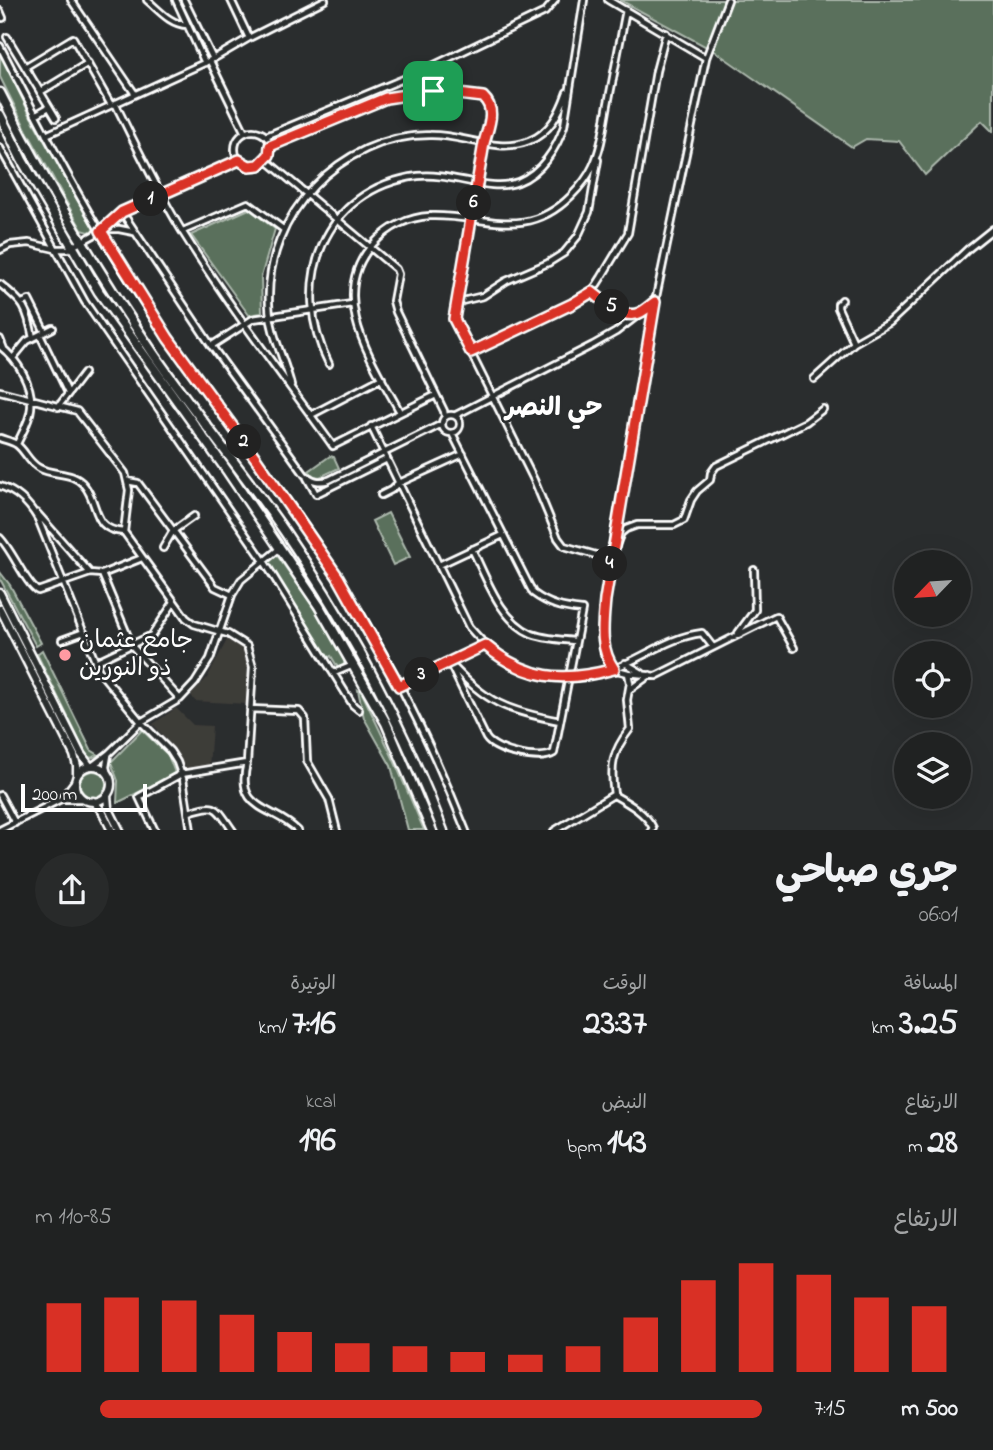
<!DOCTYPE html>
<html lang="ar">
<head>
<meta charset="utf-8">
<style>
  body { margin:0; font-family:"Indie Flower","Playpen Sans Arabic",sans-serif; background:#282a2a; color:#f1f3f6; direction:rtl; height:100vh; display:flex; flex-direction:column; font-size:26px; white-space:nowrap }
  * { box-sizing:border-box; margin:0 }
  p { font-size:23px; color:#a2a4a5 }
  .icon { flex:none; width:38px; height:38px; fill:none; stroke:currentColor; stroke-width:2; stroke-linecap:round; stroke-linejoin:round }
  .map { position:relative; height:830px; overflow:hidden; direction:ltr }
  .sheet { display:flex; flex-direction:column; background:#202222; flex:1 }
  .sheet>* { flex:none }
  .needle { width:46px; rotate:245deg }
  .tools { position:absolute; left:894px; top:550px; display:grid; gap:14px }
  .tools a { display:grid; place-items:center; width:77px; height:77px; border-radius:50%; background:#202222; box-shadow:0 7px 28px #0002,0 0 0 2px #3d3f40; font-size:35px }
  .scale { position:absolute; left:21px; bottom:18px; width:126px; box-sizing:border-box; padding-left:7px; border:4px solid #fff; border-top:0; font-size:19px; line-height:24px; white-space:nowrap; color:#fff; -webkit-text-stroke:5px #2a2d2e; paint-order:stroke }
  .pin { position:absolute; display:grid; place-items:center; width:60px; height:60px; color:#fff; margin:-30px; border-radius:14px; box-shadow:0 4px 10px #0006 }
  .km { position:absolute; width:35px; height:35px; margin:-18px; border-radius:50%; background:#222; color:#fff; font-size:19px; line-height:35px; text-align:center }
  .round { display:grid; place-items:center; flex:none; width:74px; height:74px; border-radius:37px; background:#282a2a }
  .summary { display:flex; align-items:center; justify-content:space-between; height:119px; padding:0 35px }
  h1 { font-size:38px; font-weight:700; line-height:52px }
  .metrics { display:grid; grid-template-columns:repeat(3,1fr); gap:10px; height:119px; padding:7px 35px }
  .metrics div { display:grid; align-content:center }
  .metrics b { font-size:35px; font-weight:700 }
  .metrics small { font-size:19px; font-weight:400 }
  .metrics p { font-size:19px }
  .chart { height:196px; padding:14px 35px }
  .chart p { display:flex; justify-content:space-between }
  .chart svg { width:100%; height:126px; margin-top:7px; stroke:#d93025; stroke-width:6 }
  ul { padding:0 35px; list-style:none; font-size:23px }
  li { display:grid; grid-template-columns:112px 84px 1fr; align-items:center; height:52px }
  li i { height:18px; border-radius:9px; background:#d93025 }
  .map>svg:first-child { display:block }
  .built { fill:#3e3c39 }
  .green { fill:#5a705b; stroke:#acb8ad; stroke-width:2 }
  .lines { fill:none; stroke-linecap:round; stroke-linejoin:round }
  .minor-casing { stroke:#fff; stroke-width:10 }
  .tertiary-casing { stroke:#fff; stroke-width:11 }
  .trunk-casing { stroke:#fff; stroke-width:13 }
  .minor { stroke:#2a2d2e; stroke-width:4.5 }
  .tertiary { stroke:#2a2d2e; stroke-width:6 }
  .trunk { stroke:#2a2d2e; stroke-width:8 }
  .route-casing { stroke:#fff; stroke-width:14 }
  .route { stroke:#d93025; stroke-width:9 }
  .poi-dot { fill:#ff9aa2; stroke:#2a2d2e; stroke-width:2.5 }
  .labels { text-anchor:middle; dominant-baseline:central; stroke-width:5; stroke-linejoin:round; paint-order:stroke }
  .poi-label { font-size:24px; fill:#fff; stroke:#2a2d2e; text-anchor:start }
  .neighbourhood-label { font-size:26px; font-weight:bold; fill:#fff; stroke:#2a2d2e }
</style>
</head>
<body>
<div class="map">
<svg width="993" height="831" viewBox="0 0 993 831">
  <rect width="100%" height="100%" fill="#2a2d2e"/>
  <filter id="ink" filterUnits="userSpaceOnUse"><feTurbulence type="fractalNoise" baseFrequency=".0143" numOctaves="2"/><feDisplacementMap in="SourceGraphic" scale="14" xChannelSelector="R" yChannelSelector="G"/><feConvolveMatrix kernelMatrix="1 2 1 2 8 2 1 2 1" color-interpolation-filters="sRGB"/></filter>
  <g filter="url(#ink)">
    <path class="built" d="M 227,640 L 241,646 L 248,657 L 247,704 L 195,701 L 191,695 L 207,678 Z
      M 176,708 L 193,725 L 212,726 L 209,768 L 187,771 L 178,754 L 153,724 Z"/>
    <path class="green" d="M 620,0 L 993,0 L 993,132 L 982,121 L 925,175 L 899,141 L 866,139 L 852,147 L 716,52 Z
      M 0,52 L 31,117 L 94,229 L 89,232 L 82,230 L 27,131 L 0,77 Z
      M 249,209 L 275,229 L 261,277 L 262,313 L 249,315 L 191,235 Z
      M 330,456 L 334,457 L 339,468 L 320,477 L 314,476 L 309,471 Z
      M 388,513 L 410,557 L 393,565 L 372,521 Z
      M 276,554 L 312,605 L 344,661 L 344,667 L 337,670 L 334,668 L 337,666 L 331,656 L 328,658 L 275,574 L 268,561 Z
      M 0,572 L 10,585 L 41,643 L 36,646 L 0,579 Z
      M 42,650 L 91,750 L 99,755 L 91,758 L 87,756 L 37,654 Z
      M 358,690 L 362,693 L 394,760 L 424,830 L 408,830 L 391,766 L 364,718 Z
      M 142,730 L 168,755 L 175,773 L 174,775 L 117,803 L 118,781 L 111,762 Z
      M80 784a13 13 0 1 1 26 0a13 13 0 1 1-26 0Z"/>
    <g class="lines">
      <defs>
        <path id="minor" d="M 71,0 L 135,94
          M 147,0 C 159,10 171,25 187,25
          M 176,0 L 205,63
          M 184,0 L 213,59
          M 231,0 L 249,38
          M 608,0 L 706,58
          M 728,0 L 706,58 L 655,302 L 610,559 L 602,633 L 604,653 L 613,669 L 628,673 L 656,676 L 776,616 L 794,648
          M 0,11 L 3,18
          M 7,37 L 56,118
          M 0,46 C 51,146 104,247 169,339 C 224,418 286,494 337,576 C 388,656 431,743 466,831
          M 210,61 L 245,133
          M 25,67 L 73,38 L 111,105
          M416 80a12 12 0 1 1 24 0a12 12 0 1 1-24 0Z
          M 426,69 L 545,12 L 555,0
          M 433,91 L 483,98 C 497,110 488,127 484,143 L 454,319 L 534,480 L 558,538 L 564,546 L 610,559 L 621,533 L 626,529 L 637,525 L 674,525 L 684,520 L 691,500 L 697,491 L 710,480 L 711,473 L 716,466 L 806,422 L 823,409
          M 40,92 L 88,63
          M 115,103 C 136,146 157,190 182,231 C 228,305 282,375 333,446 L 436,395
          M 35,115 L 49,107
          M235 149a18 18 0 1 1 36 0a18 18 0 1 1-36 0Z
          M 46,135 L 213,59 L 249,38 L 325,0
          M 266,136 L 420,72
          M 270,146 L 386,98 L 427,92
          M 0,148 L 85,302 L 264,561 L 353,705 L 359,710
          M 266,160 L 396,269 L 398,274 L 393,301 L 396,312 L 444,411 L 445,417
          M 122,212 L 208,341 L 305,475 C 313,481 319,483 329,480 L 442,424
          M 105,229 L 119,229 L 134,232
          M 183,231 L 248,203 L 283,229
          M 0,250 L 10,245 L 29,243 L 55,249 L 68,249 L 101,231 L 122,212 L 239,160
          M 0,284 C 24,303 27,307 33,338
          M 592,292 L 619,312 L 637,314
          M 842,300 L 838,304 L 838,308 L 854,343
          M 458,302 L 483,296 L 506,281 L 548,263 L 564,253 L 578,236 L 589,212 L 598,160
          M 22,303 L 29,300 L 45,332
          M 40,335 L 68,393
          M 0,339 L 4,349
          M 0,346 C 18,360 33,385 31,408 C 30,421 22,433 17,444
          M 211,346 L 253,319 L 352,304
          M 471,352 L 572,304 L 592,292 L 601,278 L 628,233 L 656,71 L 666,33
          M 13,358 L 27,341 L 53,328
          M 329,364 C 288,285 323,188 418,176 C 451,172 489,193 518,182 C 541,173 557,148 564,126 L 584,0
          M 814,379 L 854,343 L 889,323 L 968,249 L 993,229
          M 291,385 C 284,357 270,334 269,304 C 265,215 340,135 430,135 C 462,134 498,154 529,141 C 550,133 560,112 567,92
          M 0,391 L 77,411 L 125,473 L 129,490 L 124,532
          M 58,407 L 84,373
          M 400,412 C 373,362 325,295 374,243 C 389,227 409,217 430,216 C 484,214 525,242 571,196 C 580,187 588,177 593,166 C 602,147 604,125 608,104 C 614,73 620,42 626,10
          M442 424a9 9 0 1 1 18 0a9 9 0 1 1-18 0Z
          M 311,415 L 382,378
          M 456,415 L 593,345 L 616,332 L 655,302
          M 371,426 L 469,627 C 507,672 555,690 613,669 C 644,658 668,637 702,633 L 713,647
          M 0,438 C 5,440 11,441 16,444 C 25,450 28,462 39,468 C 53,476 73,471 84,485 C 100,504 91,530 124,532 L 186,618 L 194,624 L 228,634 L 247,646 L 253,667 L 247,763 C 234,812 275,806 298,831
          M 307,478 L 316,494 L 387,459
          M 127,481 L 138,483 L 215,587 L 232,595
          M 0,486 C 18,492 29,503 38,519 L 99,671 L 141,722 L 170,751 L 177,762 L 183,779 L 191,831
          M 381,495 L 391,490 L 397,484 L 463,454
          M 37,513 L 90,573
          M 0,538 C 12,550 27,586 38,591 L 90,573 L 102,574 L 142,558
          M 163,548 L 173,531 L 194,516
          M 472,549 C 487,579 500,620 532,634 C 546,639 562,640 576,641
          M 439,565 L 503,535
          M 102,574 L 132,646 L 180,699
          M 738,633 L 755,610 L 754,570
          M 62,640 L 84,632
          M 485,645 L 449,662 C 486,703 507,711 560,721
          M 95,662 L 152,635 L 174,602
          M 625,663 L 642,673
          M 334,673 L 351,666
          M 628,673 L 630,683 L 627,700 L 630,729 C 612,752 610,766 614,795 C 628,803 646,813 653,828 L 651,831
          M 399,686 L 449,662 L 486,738 C 495,752 540,762 554,753 L 582,610 C 563,608 549,605 533,593 L 452,433
          M 629,690 L 650,675
          M 250,709 L 299,711 L 305,718 L 307,761 L 329,799 L 337,831
          M 108,755 L 106,767 L 108,775
          M 92,766 L 108,754 L 141,722 L 180,699 L 195,683 L 210,659 L 232,595 L 241,580 L 280,548
          M 0,795 L 15,823
          M 62,799 L 84,799
          M 189,812 C 218,802 216,807 233,831
          M 0,830 L 61,799 L 75,781
          M 155,831 L 139,797 L 181,774 L 247,763
          M 554,831 L 613,795"/>
        <path id="tertiary" d="M 0,593 L 81,754 L 90,766
          M 0,609 L 74,755 L 77,766 L 77,776
          M75 784a18 18 0 1 1 36 0a18 18 0 1 1-36 0Z
          M 107,795 L 108,807 L 120,831
          M 93,801 L 102,811 L 112,831"/>
        <path id="trunk" d="M 0,93 C 45,183 96,269 153,353 C 195,414 243,471 285,532 C 349,626 403,724 443,831
          M 0,115 L 22,160 L 99,292 L 228,472 L 319,606 L 386,723 L 432,831"/>
      </defs>
      <use href="#minor" class="minor-casing"/>
      <use href="#tertiary" class="tertiary-casing"/>
      <use href="#trunk" class="trunk-casing"/>
      <use href="#minor" class="minor"/>
      <use href="#tertiary" class="tertiary"/>
      <use href="#trunk" class="trunk"/>
    </g>
  </g>
  <g class="lines" filter="url(#ink)">
    <defs>
      <path id="route" d="M 433,91 L 483,97 C 497,110 488,127 484,143 L 454,319 L 471,352 L 572,304 L 592,292 C 604,301 620,318 636,314 C 643,313 650,305 655,302 L 605,600 C 603,624 599,648 614,669 C 562,683 527,680 485,645 L 399,686 L 338,577 L 257,460 L 168,338 L 101,231 L 122,212 L 239,160 L 249,166 L 259,165 L 269,155 L 270,146 L 386,98 Z"/>
    </defs>
    <use href="#route" class="route-casing"/>
    <use href="#route" class="route"/>
  </g>
  <circle class="poi-dot" cx="65" cy="655" r="7"/>
  <g class="labels">
    <g class="poi-label">
      <text x="79" y="641">جامع عثمان<tspan x="79" dy="28">ذو النورين</tspan></text>
    </g>
    <g class="neighbourhood-label">
      <text x="554" y="409">حي النصر</text>
    </g>
  </g>
</svg>
<div class="tools">
<a><svg class="needle" viewBox="-14 -14 28 28"><path d="M0-13l5 13h-10z" fill="#e53935"/><path d="M0 13l5-13h-10z" fill="#a2a4a5"/></svg></a>
<a><svg class="icon" aria-label="locate" viewBox="0 0 24 24"><circle cx="12" cy="12" r="6"/><path d="M12 2v4M12 18v4M2 12h4M18 12h4"/></svg></a>
<a><svg class="icon" aria-label="layers" viewBox="0 0 24 24"><path d="M12 4l9 5-9 5-9-5zM3 14l9 5 9-5"/></svg></a>
</div>
<div class="scale">200 m</div>
<div class="pin" style="left:433px;top:91px;background:#1e9e55"><svg class="icon" aria-label="arrive" viewBox="0 0 24 24"><path d="M6 21V4h12l-3 4 3 4H6"/></svg></div>
<b class="km" style="left:151px;top:199px">1</b>
<b class="km" style="left:244px;top:442px">2</b>
<b class="km" style="left:422px;top:675px">3</b>
<b class="km" style="left:610px;top:564px">4</b>
<b class="km" style="left:612px;top:307px">5</b>
<b class="km" style="left:474px;top:203px">6</b>
</div>
<section class="sheet">
<div class="summary"><div><h1>جري صباحي</h1><p>06:01</p></div><a class="round"><svg class="icon" aria-label="share" viewBox="0 0 24 24"><path d="M12 15V3M7 8l5-5 5 5M5 13v7h14v-7"/></svg></a></div>
<div class="metrics">
<div><p>المسافة</p><b>3.25<small> km</small></b></div>
<div><p>الوقت</p><b>23:37</b></div>
<div><p>الوتيرة</p><b>7:16<small> /km</small></b></div>
</div>
<div class="metrics">
<div><p>الارتفاع</p><b>28<small> m</small></b></div>
<div><p>النبض</p><b>143<small> bpm</small></b></div>
<div><p>kcal</p><b>196</b></div>
</div>
<div class="chart"><p><span>الارتفاع</span>85–110 m</p>
<svg viewBox="0 0 160 44" preserveAspectRatio="none"><path d="M5 44V20M15 44V18M25 44V19M35 44V24M45 44V30M55 44V34M65 44V35M75 44V37M85 44V38M95 44V35M105 44V25M115 44V12M125 44V6M135 44V10M145 44V18M155 44V21"/></svg>
</div>
<ul>
<li><b>500 m</b>7:15<i style="width:91%"></i></li>
</ul>
</section>
</body>
</html>
